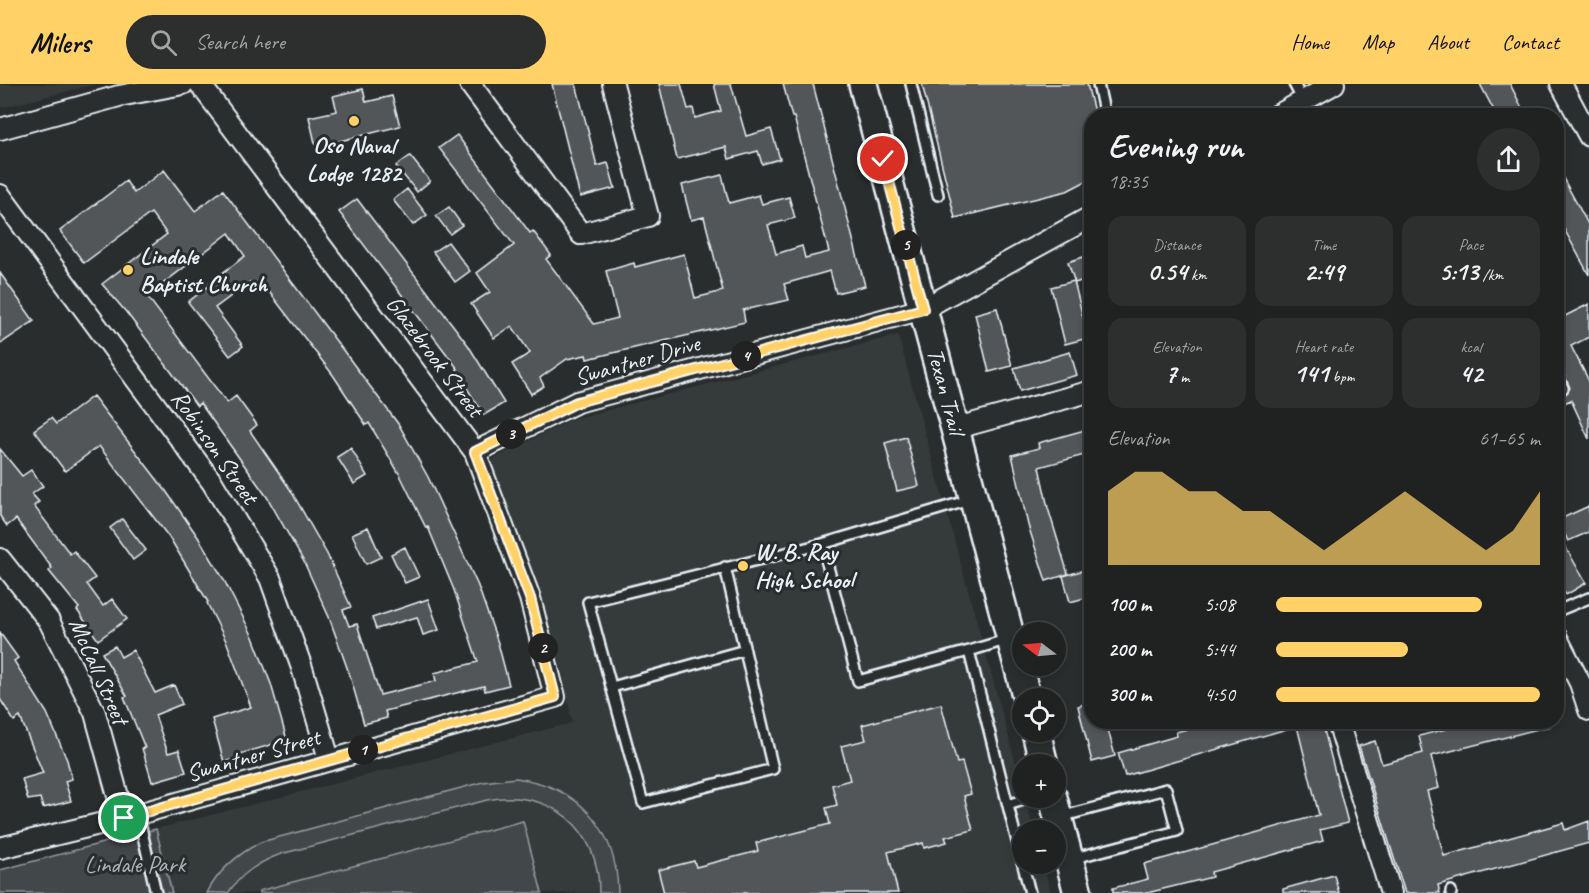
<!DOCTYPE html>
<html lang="en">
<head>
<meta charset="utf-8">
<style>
  body { margin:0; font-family:Caveat,sans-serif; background:#2d2f2f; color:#f1f3f6; height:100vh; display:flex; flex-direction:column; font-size:22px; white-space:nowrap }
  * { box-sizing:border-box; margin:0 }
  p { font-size:20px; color:#a2a4a5 }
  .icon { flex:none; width:33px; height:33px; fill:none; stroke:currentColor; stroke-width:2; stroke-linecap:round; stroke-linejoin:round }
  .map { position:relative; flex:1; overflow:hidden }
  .details { position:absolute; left:1084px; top:24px; width:480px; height:621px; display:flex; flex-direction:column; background:#202222; border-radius:24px; box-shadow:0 3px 9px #0003,0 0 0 2px #3d3f40 }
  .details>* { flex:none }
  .needle { width:39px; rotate:286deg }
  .tools { position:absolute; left:1012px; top:538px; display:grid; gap:12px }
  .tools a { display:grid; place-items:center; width:54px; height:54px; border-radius:50%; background:#202222; box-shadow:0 3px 9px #0003,0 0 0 2px #3d3f40; font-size:30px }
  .pin { position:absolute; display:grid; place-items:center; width:51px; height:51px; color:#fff; margin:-26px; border:3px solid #fff; border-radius:50%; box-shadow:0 2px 6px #0007 }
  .km { position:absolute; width:30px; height:30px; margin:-15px; border-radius:50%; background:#222; color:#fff; font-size:16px; line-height:30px; text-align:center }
  .round { display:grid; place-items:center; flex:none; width:63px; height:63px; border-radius:32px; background:#2d2f2f }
  .summary { display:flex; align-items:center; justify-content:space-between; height:102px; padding:0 24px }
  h1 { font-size:33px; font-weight:800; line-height:45px }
  .stats { display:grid; grid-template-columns:repeat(3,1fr); gap:9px; height:102px; padding:6px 24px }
  .stats div { display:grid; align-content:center; border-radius:15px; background:#2d2f2f; text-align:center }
  .stats b { font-size:26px; font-weight:800 }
  .stats small { font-size:16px; font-weight:400 }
  .stats p { font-size:16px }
  .chart { height:168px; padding:12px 24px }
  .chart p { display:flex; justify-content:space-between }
  .chart svg { width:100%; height:108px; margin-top:6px; fill:#ffd166; opacity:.7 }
  ul { padding:0 24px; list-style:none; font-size:20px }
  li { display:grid; grid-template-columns:96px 72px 1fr; align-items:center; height:45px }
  li i { height:15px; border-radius:8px; background:#ffd166 }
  header { display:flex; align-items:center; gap:36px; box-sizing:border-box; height:84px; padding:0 30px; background:#ffd166; color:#111 }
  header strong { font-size:28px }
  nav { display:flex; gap:33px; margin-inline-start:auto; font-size:21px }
  .search { width:420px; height:54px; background:#2d2f2f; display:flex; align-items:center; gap:15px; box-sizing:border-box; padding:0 21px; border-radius:33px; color:#a2a4a5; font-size:22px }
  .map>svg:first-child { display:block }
  .built { fill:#363a3b }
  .green { fill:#424648; stroke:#959ca0; stroke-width:1.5 }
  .building { fill:#535759; stroke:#e8f1f8; stroke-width:1.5; fill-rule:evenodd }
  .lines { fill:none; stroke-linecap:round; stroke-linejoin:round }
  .lane-casing { stroke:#e8f1f8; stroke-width:14 }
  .street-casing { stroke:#e8f1f8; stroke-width:24 }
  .secondary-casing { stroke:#e8f1f8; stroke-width:32 }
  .lane { stroke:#2a2d2e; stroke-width:9 }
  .street { stroke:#2a2d2e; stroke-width:20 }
  .secondary { stroke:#2a2d2e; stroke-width:27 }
  .route-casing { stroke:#fff; stroke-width:12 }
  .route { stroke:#ffd166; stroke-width:8 }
  .poi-dot { fill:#ffd166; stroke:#2a2d2e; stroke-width:2 }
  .labels { text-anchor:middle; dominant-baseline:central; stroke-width:6; stroke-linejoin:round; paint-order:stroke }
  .poi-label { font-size:24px; font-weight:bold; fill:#e8f1f8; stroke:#2a2d2e; text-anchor:start }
  .street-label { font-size:24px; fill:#e8f1f8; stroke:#2a2d2e }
  .park-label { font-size:24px; fill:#aeb5ba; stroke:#2a2d2e }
</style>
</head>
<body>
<header>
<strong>Milers</strong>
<div class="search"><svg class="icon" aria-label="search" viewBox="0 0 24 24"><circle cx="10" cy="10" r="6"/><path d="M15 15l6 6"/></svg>Search here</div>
<nav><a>Home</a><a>Map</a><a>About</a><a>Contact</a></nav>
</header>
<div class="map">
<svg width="1589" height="809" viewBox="0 0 1589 809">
  <rect width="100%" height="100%" fill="#2a2d2e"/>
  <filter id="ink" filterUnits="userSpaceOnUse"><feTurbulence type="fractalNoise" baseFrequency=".0167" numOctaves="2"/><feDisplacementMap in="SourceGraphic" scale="12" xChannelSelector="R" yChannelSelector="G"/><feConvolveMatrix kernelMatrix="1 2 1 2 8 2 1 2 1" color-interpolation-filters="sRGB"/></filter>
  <g filter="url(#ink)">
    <path class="built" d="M 0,0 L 96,0 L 0,24 Z
      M 898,251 L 1023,706 L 1023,714 L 1025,714 L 1034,747 L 1023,747 L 1023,780 L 1043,780 L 1051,809 L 172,809 L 156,745 L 572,639 L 562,585 L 487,378 L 573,335 Z"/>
    <path class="green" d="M 516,694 C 580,703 617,745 618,809 L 599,809 C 600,744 550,704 487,716 L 281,770 C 259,778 242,789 228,809 L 207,809 C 219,785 238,770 261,758 L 483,698 Z
      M 523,737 L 542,809 L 260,809 L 259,807 Z
      M 156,745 L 172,809 L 0,809 L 0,786 Z"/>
    <path class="building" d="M 552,0 L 576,0 L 597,82 L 608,79 L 615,104 L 580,113 Z
      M 659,0 L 681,0 L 688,25 L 693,24 L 695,34 L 721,27 L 714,0 L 731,0 L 746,52 L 771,45 L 780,75 L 762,80 L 758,67 L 729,75 L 726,63 L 677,75 Z
      M 783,0 L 813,0 L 865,202 L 836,209 L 830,187 L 784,200 L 789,216 L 743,226 L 745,238 L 587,275 L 586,271 L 567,275 L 540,294 L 544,302 L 531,310 L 512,280 L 530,269 L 512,242 L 494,254 L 471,220 L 490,208 L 477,189 L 514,161 L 439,64 L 457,51 L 530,149 L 533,147 L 551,171 L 546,175 L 594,240 L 618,234 L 606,187 L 634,179 L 635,183 L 684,170 L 695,214 L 723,207 L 704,133 L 691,136 L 682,101 L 722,91 L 729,119 L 759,111 L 762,120 L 789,113 L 795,134 L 768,141 L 776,170 L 802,162 L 805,174 L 829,168 L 794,33 L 792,33 Z
      M 922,0 L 1087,0 L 1095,32 L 1092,32 L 1092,94 L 1067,107 L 955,134 Z
      M 1480,0 L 1510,0 L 1526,32 L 1497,32 Z
      M 363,5 L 366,18 L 392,12 L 400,42 L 316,63 L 309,33 L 337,27 L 333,12 Z
      M 410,72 L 430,97 L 417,108 L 396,82 Z
      M 1557,83 L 1589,142 L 1589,191 L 1563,143 L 1561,144 L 1557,136 Z
      M 164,86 L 195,127 L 223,106 L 399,341 L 428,393 L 478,502 L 498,559 L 509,601 L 485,607 L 484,602 L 385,627 L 387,634 L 364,640 L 350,592 L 329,533 L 304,478 L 267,413 L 200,319 L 197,322 L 126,228 L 102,200 L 167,150 L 151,129 L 84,179 L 60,147 L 126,97 L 134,109 ZM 229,149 L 245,172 L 209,199 L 210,201 L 188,218 L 230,272 L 243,262 L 215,224 L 250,198 L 253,201 L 260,196 L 333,291 L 366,341 L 369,339 L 400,391 L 426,444 L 428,443 L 454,506 L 478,578 L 434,589 L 436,597 L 380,611 L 357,540 L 349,542 L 343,526 L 351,523 L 327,470 L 290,405 L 250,347 L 257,341 L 236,312 L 227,319 L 147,212 Z
      M 407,105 L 427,131 L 413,141 L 393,116 Z
      M 357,115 L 468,261 L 504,319 L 484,331 L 456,287 L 458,285 L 339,128 Z
      M 449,123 L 462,141 L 450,150 L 436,132 Z
      M 448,158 L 470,187 L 455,198 L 433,168 Z
      M 1092,170 L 1092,193 L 1075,199 L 1068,178 Z
      M 0,189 L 34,237 L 0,260 Z
      M 1074,197 L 1088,254 L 1065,260 L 1051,203 Z
      M 1589,220 L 1589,253 L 1571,262 L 1589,297 L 1589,355 L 1571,316 L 1557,322 L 1557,307 L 1565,310 L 1570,304 L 1563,288 L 1557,285 L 1557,236 Z
      M 997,224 L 1012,282 L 989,288 L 975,230 Z
      M 1070,268 L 1077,291 L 1020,307 L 1014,284 Z
      M 93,312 L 166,407 L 198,453 L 223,494 L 253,553 L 271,600 L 287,656 L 240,670 L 241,673 L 224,678 L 212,635 L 251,623 L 227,559 L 207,519 L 208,518 L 171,456 L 99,362 L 65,387 L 34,346 L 51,334 L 56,340 Z
      M 1092,344 L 1092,369 L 1039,383 L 1048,424 L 1068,490 L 1046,497 L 1028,441 L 1012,371 L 1039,364 L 1038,359 Z
      M 906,353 L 919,402 L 897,407 L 885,359 Z
      M 351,364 L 367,392 L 354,400 L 337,373 Z
      M 0,365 L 22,392 L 31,386 L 43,402 L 32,410 L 39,418 L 34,422 L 70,470 L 74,467 L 95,494 L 87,500 L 103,522 L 112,515 L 127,535 L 98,556 L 77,526 L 79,524 L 49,487 L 52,484 L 16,435 L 7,442 L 0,432 Z
      M 1589,422 L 1589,448 L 1568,457 L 1558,436 Z
      M 122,435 L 146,466 L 133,476 L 110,444 Z
      M 368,443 L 381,473 L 366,480 L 352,450 Z
      M 1557,448 L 1586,499 L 1566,511 L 1557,495 Z
      M 405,463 L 419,493 L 405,499 L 391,470 Z
      M 1092,484 L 1092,512 L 1070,518 L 1063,492 Z
      M 428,515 L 439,546 L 423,551 L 417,533 L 376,545 L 372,534 Z
      M 0,549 L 18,574 L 14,577 L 47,629 L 67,676 L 72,695 L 65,697 L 71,717 L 43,724 L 40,714 L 28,716 L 22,695 L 43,689 L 20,633 L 14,637 L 0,615 Z
      M 115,562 L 121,573 L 133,566 L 155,609 L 174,601 L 182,620 L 155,631 L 168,669 L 179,666 L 186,688 L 152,698 L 142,664 L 145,664 L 124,613 L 127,612 L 102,569 Z
      M 1092,618 L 1092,638 L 1106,638 L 1115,672 L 1092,678 L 1078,622 Z
      M 941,620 L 957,679 L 962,678 L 971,710 L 964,712 L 973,746 L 945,753 L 947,758 L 924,764 L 923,759 L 888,768 L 898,809 L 664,809 L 658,786 L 694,777 L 696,783 L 758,767 L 756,759 L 830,740 L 826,724 L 837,721 L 832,701 L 850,696 L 841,662 L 866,656 L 862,641 Z
      M 1214,638 L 1322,638 L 1348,739 L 1320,746 L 1323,757 L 1211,788 L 1212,793 L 1147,809 L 1113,809 L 1113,804 L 1148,795 L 1144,780 L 1319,731 L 1297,642 L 1125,692 L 1118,669 L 1177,652 L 1176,648 Z
      M 1473,638 L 1549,638 L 1550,642 L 1431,672 L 1439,704 L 1427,707 L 1444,772 L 1563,739 L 1565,746 L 1589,737 L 1589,759 L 1438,801 L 1440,809 L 1405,809 L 1359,662 L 1375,657 L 1382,680 L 1423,669 L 1419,652 Z
      M 1334,791 L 1339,809 L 1283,809 L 1283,805 Z"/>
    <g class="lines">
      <defs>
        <path id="lane" d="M 911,0 L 938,111
          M 1098,0 L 1105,32
          M 1294,0 L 1303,17
          M 1557,292 L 1563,304
          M 822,460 L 858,597 L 969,567
          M 725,483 L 773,685 L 643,719 L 588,518 L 822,460 L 973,415
          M 1557,527 L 1589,514
          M 1009,555 L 969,567 L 1030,809
          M 612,603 L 745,566
          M 1008,721 L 1029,714
          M 138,730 L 156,809
          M 1060,733 L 1166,705 L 1177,747 L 1071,775
          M 1451,807 L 1451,809"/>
        <path id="street" d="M 470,0 L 581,150 L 648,132 L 613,0
          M 1561,0 L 1589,52
          M 1276,32 L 1334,0
          M 0,45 L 119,12 L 183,0
          M 0,111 L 212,398 L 270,494 L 302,584 L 329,675
          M 957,344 L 1092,307
          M 475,368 L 577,318 L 923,225 L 1092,132
          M 0,475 L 49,537 L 95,629 L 124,734
          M 1557,554 L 1580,599 L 1589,626
          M 1338,638 L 1391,809
          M 0,764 L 124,734 L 555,613 L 530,514 L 475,368 L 200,0"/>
        <path id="secondary" d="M 863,0 L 1027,615
          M 1036,648 L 1044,681
          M 1053,714 L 1078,809"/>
      </defs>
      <use href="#lane" class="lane-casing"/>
      <use href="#street" class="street-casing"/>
      <use href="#secondary" class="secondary-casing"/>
      <use href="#lane" class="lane"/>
      <use href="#street" class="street"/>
      <use href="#secondary" class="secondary"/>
    </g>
  </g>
  <g class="lines" filter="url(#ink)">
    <defs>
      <path id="route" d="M 124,734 L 555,613 L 530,514 L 475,368 L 577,318 L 923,225 L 883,75"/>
    </defs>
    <use href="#route" class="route-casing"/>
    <use href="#route" class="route"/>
  </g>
  <g class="poi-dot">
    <circle cx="354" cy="37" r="6"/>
    <circle cx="128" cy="186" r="6"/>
    <circle cx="743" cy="482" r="6"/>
  </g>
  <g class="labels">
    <g class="poi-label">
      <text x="354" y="61" text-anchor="middle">Oso Naval<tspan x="354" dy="28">Lodge 1282</tspan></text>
      <text x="140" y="172">Lindale<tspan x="140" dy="28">Baptist Church</tspan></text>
      <text x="755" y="468">W. B. Ray<tspan x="755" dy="28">High School</tspan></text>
    </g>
    <g class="street-label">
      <text transform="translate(435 272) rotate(53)">Glazebrook Street</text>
      <text transform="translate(637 276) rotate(-16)">Swantner Drive</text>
      <text transform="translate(946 307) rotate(75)">Texan Trail</text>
      <text transform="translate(215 363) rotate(55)">Robinson Street</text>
      <text transform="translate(99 587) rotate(66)">McCall Street</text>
      <text transform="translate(253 671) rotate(-16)">Swantner Street</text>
    </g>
    <g class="park-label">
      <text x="135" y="780">Lindale Park</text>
    </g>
  </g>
</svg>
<div class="tools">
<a><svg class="needle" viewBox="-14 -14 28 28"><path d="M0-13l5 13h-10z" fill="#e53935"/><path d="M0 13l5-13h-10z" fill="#a2a4a5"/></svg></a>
<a><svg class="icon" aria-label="locate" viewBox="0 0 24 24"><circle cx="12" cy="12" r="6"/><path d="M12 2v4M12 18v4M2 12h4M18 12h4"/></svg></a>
<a>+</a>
<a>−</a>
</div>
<div class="pin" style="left:124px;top:734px;background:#1e9e55"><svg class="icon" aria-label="arrive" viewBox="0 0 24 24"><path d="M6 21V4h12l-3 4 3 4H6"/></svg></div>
<div class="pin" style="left:883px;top:75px;background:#d93025"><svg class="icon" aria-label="check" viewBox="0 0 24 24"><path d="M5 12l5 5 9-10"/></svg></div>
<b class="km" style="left:363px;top:666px">1</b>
<b class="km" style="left:543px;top:564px">2</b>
<b class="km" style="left:511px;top:350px">3</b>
<b class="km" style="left:746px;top:272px">4</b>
<b class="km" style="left:906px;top:161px">5</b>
<section class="details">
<div class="summary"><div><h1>Evening run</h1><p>18:35</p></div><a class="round"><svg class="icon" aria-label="share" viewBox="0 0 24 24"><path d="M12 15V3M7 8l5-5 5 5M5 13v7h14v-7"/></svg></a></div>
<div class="stats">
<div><p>Distance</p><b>0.54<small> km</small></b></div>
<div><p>Time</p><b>2:49</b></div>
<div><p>Pace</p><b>5:13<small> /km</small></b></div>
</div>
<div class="stats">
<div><p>Elevation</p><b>7<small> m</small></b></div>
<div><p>Heart rate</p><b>141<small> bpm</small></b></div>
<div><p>kcal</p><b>42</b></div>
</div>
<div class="chart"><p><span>Elevation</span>61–65 m</p>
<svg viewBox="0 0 160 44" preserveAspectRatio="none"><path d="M0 44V14L10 6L20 6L30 14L40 14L50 22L60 22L70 30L80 38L90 30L100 22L110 14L120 22L130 30L140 38L150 30L160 14V44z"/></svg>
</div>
<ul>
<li><b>100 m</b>5:08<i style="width:78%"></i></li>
<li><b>200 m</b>5:44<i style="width:50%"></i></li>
<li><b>300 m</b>4:50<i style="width:100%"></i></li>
</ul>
</section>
</div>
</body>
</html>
